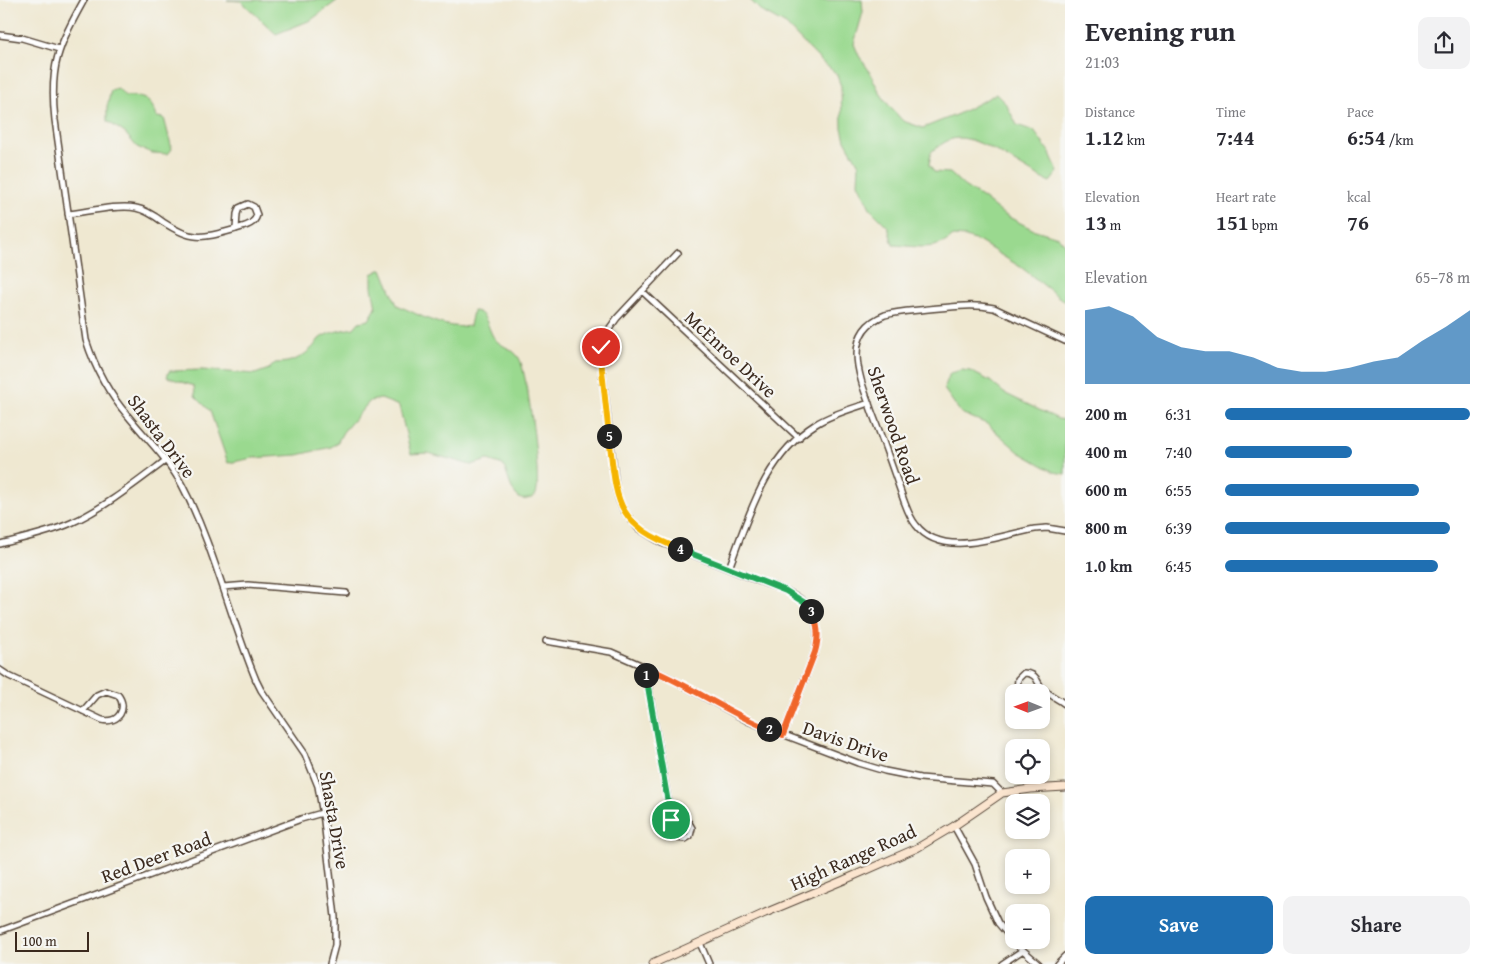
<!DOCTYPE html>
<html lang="en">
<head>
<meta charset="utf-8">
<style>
  body { margin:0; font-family:"Gentium Book Plus",serif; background:#f2f2f3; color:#2b2b33; height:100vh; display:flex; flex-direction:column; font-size:19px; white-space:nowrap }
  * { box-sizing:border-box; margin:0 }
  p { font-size:16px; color:#7c7c81 }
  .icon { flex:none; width:28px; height:28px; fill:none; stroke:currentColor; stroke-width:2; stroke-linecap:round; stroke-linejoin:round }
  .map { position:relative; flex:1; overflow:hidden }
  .details { display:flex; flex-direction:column; background:#fff; width:425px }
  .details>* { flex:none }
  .needle { width:32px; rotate:271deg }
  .controls { position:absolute; left:1005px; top:684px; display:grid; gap:10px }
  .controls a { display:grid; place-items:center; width:45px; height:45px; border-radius:10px; background:#fff; box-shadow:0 2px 8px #0003; font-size:25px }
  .scale { position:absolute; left:15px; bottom:12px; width:74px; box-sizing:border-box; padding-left:5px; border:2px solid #3b2a1e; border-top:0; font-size:14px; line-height:18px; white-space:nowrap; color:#3b2a1e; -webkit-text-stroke:4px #f6f6f2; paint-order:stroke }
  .pin { position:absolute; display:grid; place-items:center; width:42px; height:42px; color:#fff; margin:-21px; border:2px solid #fff; border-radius:50%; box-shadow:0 1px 5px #0007 }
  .km { position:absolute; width:25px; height:25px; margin:-12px; border-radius:50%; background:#222; color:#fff; font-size:14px; line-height:25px; text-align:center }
  .round { display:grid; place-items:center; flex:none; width:52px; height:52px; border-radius:10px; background:#f2f2f3 }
  .summary { display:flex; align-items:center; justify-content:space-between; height:85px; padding:0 20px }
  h1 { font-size:28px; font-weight:700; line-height:38px }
  .stats { display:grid; grid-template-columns:repeat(3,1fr); gap:8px; height:85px; padding:5px 20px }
  .stats div { display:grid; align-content:center }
  .stats b { font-size:21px; font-weight:700 }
  .stats small { font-size:14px; font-weight:400 }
  .stats p { font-size:14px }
  .chart { height:140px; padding:10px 20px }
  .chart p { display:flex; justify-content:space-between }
  .chart svg { width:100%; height:90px; margin-top:5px; fill:#1f6fb2; opacity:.7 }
  .primary-button { display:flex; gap:10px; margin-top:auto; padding:10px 20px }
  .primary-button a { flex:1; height:58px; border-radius:10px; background:#1f6fb2; color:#fff; font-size:20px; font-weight:700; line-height:58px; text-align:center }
  .primary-button a+a { background:#f2f2f3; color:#2b2b33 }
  ul { padding:0 20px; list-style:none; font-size:16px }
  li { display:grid; grid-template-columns:80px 60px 1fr; align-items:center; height:38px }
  li i { height:12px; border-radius:6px; background:#1f6fb2 }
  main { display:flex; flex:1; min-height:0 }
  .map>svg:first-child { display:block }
  .green { fill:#9ad98f; stroke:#6a8256 }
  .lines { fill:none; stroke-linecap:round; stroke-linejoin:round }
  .street-casing { stroke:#564639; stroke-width:8 }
  .secondary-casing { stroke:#564639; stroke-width:9 }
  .street { stroke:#fff; stroke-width:5 }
  .secondary { stroke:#fbe5cf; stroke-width:7 }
  .split-1-casing { stroke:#fff; stroke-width:10 }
  .split-2-casing { stroke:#fff; stroke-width:10 }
  .split-3-casing { stroke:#fff; stroke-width:10 }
  .split-4-casing { stroke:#fff; stroke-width:10 }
  .split-5-casing { stroke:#fff; stroke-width:10 }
  .split-6-casing { stroke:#fff; stroke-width:10 }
  .split-1 { stroke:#22a559; stroke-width:6 }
  .split-2 { stroke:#f0652b; stroke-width:6 }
  .split-3 { stroke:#f0652b; stroke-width:6 }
  .split-4 { stroke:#22a559; stroke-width:6 }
  .split-5 { stroke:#f5b400; stroke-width:6 }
  .split-6 { stroke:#f5b400; stroke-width:6 }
  .labels { text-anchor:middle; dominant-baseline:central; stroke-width:4.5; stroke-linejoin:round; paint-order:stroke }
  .street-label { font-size:19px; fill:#3b2a1e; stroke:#f6f6f2 }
</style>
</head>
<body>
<main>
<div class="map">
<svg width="1065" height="964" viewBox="0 0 1065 964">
  <rect width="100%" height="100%" fill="#f6f6f2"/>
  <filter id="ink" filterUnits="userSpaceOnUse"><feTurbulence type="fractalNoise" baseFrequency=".02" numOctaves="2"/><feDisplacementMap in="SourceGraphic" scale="10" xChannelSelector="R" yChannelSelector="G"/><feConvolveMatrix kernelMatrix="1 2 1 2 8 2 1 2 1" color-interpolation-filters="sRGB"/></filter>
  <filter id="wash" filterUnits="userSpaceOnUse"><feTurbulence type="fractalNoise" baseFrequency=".0096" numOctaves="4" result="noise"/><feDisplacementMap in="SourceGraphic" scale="20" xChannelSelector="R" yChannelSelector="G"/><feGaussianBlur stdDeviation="1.12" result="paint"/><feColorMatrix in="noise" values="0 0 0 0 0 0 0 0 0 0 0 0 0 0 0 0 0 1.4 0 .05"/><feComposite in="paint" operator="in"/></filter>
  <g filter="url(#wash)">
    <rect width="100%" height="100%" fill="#efe8d1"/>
    <path class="green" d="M 227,0 L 338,0 L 311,20 L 276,34 L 241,1 Z
      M 750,0 L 862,0 L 863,12 L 854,44 L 859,56 L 868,69 L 880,93 L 890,107 L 903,121 L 923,128 L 958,114 L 996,94 L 1006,104 L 1017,125 L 1034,131 L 1050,153 L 1058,172 L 1050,182 C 1024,171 984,138 959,138 C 948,138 939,146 931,152 L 929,165 L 934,172 L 950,173 L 964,186 L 983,198 L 1003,214 L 1032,229 L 1058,237 L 1065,244 L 1065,302 L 1022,268 L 980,242 L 966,237 L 953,236 C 937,252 914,246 893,245 L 888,227 L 871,210 L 858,183 L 859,165 L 845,140 L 842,128 L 841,86 L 836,73 L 823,63 L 786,25 L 761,11 Z
      M 118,88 L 125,96 C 144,96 151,99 157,117 L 164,118 L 172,149 L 168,154 L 152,153 L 137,147 L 125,133 L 107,121 L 107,107 L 111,90 Z
      M 382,269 L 397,305 C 419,315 446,330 470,326 L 473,311 C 488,311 487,330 495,339 C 501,347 513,348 519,358 C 527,371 542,480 536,494 C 534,498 531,498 527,499 C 522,500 520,499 517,496 C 509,487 508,474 503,465 L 488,460 L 471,465 L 428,453 L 411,454 L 399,406 L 381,399 L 370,401 L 343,432 L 337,443 L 331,447 L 298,455 L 253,458 L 228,463 L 210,411 L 195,396 L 194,386 L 167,377 L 169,371 L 202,370 L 255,374 L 269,369 L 275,363 C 292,363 302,358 314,346 C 316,344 317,341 319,339 C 327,332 343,330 354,328 L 359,322 L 369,320 L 376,308 L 372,287 L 372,274 Z
      M 962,370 L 970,371 L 990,381 L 1004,393 L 1058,419 L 1065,420 L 1065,474 L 1054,472 L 1019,452 L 987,424 L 961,413 L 944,389 L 950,373 Z"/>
  </g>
  <g filter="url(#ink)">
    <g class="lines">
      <defs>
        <path id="street" d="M 84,0 C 58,47 49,66 55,120 L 86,340 C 95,368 109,394 128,416 C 146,438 168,459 182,485 C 214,546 229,615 256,680 L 261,690 L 305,754 L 318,786 L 324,821 L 335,917 L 335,945 L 330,964
          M 0,35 L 22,38 L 59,49
          M 68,214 C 86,212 119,204 136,208 C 146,210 155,216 163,222 C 193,242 203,238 236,229 C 245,226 254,225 257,215 L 254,207 L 248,204 L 239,208 L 237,214 L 236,229
          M 678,253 L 617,318 L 604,336 L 601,347 L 602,370 L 616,489 L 619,500 L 624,511 L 638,528 L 662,543 C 695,555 727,568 759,581 C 774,587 792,591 804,602 C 819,616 819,635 815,652 L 783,735
          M 642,291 L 799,438
          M 1065,341 L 994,308 C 969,303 944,308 919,310 C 908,311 895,312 885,315 C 838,333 862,383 873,415 C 884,443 894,472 904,501 C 907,509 910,518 916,525 C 943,560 1000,535 1035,529 L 1047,528 L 1065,531
          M 0,544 C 24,538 49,533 71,523 C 103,509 137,482 165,461
          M 729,568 C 749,515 765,456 816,424 C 832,414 851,409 869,403
          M 223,587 L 248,585 L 346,593
          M 546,641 L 611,652 L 668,677 L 748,721 L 858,763 L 885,771 L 920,778 L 993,784 L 1002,793
          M 645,667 L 671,819 L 675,834 L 679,838 L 685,839 L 690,836 L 692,828 L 689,823 L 671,819
          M 0,670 L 9,676 L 102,720 C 119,724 128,708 118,695 L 106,691 L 97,695 L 83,711
          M 1020,692 L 1017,689 L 1018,679 L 1024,673 C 1040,674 1035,683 1044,690 C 1050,695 1058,699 1065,704
          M 1034,692 L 1042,689
          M 954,826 L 975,864 L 986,897 L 998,923 L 1017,945 L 1039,964
          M 0,931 L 301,819 L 322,813
          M 700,943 L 709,964
          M 1002,964 L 1023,950
          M 1057,964 L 1065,956"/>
        <path id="secondary" d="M 652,964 L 765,913 L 844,880 L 917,848 L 954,826 L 1002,793 L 1031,789 L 1065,787"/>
      </defs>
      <use href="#street" class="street-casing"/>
      <use href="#secondary" class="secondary-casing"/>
      <use href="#street" class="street"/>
      <use href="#secondary" class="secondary"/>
    </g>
  </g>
  <g class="lines" filter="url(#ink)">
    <defs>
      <path id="split-1" d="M 646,675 L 671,820"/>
      <path id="split-2" d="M 646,675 L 645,667 C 688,684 726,712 769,729"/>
      <path id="split-3" d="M 769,729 L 783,735 L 815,652 C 819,638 819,624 811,611"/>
      <path id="split-4" d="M 680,549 L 786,591 L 805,603 L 811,611"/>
      <path id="split-5" d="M 609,436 C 617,501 613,523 680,549"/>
      <path id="split-6" d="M 601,347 L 602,370 L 609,436"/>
    </defs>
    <use href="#split-1" class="split-1-casing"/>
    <use href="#split-2" class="split-2-casing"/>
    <use href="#split-3" class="split-3-casing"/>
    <use href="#split-4" class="split-4-casing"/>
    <use href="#split-5" class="split-5-casing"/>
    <use href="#split-6" class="split-6-casing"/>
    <use href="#split-1" class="split-1"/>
    <use href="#split-2" class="split-2"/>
    <use href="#split-3" class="split-3"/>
    <use href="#split-4" class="split-4"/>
    <use href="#split-5" class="split-5"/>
    <use href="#split-6" class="split-6"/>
  </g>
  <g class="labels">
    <g class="street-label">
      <text transform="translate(731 354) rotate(43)">McEnroe Drive</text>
      <text transform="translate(894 425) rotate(71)">Sherwood Road</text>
      <text transform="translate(162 436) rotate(53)">Shasta Drive</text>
      <text transform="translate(846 741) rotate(19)">Davis Drive</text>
      <text transform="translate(335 820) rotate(80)">Shasta Drive</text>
      <text transform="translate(156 857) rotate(-20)">Red Deer Road</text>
      <text transform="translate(853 857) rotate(-24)">High Range Road</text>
    </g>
  </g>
</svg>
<div class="controls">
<a><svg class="needle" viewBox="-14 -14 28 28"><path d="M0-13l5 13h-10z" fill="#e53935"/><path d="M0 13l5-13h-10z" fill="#7c7c81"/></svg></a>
<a><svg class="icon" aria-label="locate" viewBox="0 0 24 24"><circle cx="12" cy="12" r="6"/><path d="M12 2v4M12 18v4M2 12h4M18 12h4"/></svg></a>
<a><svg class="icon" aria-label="layers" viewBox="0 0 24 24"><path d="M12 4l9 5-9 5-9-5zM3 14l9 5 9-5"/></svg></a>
<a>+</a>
<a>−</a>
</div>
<div class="scale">100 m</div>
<div class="pin" style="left:671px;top:820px;background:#1e9e55"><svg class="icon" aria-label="arrive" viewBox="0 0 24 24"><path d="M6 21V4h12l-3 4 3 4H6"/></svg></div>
<div class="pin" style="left:601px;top:347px;background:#d93025"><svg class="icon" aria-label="check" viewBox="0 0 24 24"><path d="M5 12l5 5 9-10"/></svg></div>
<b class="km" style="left:646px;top:675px">1</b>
<b class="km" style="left:769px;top:729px">2</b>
<b class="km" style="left:811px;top:611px">3</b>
<b class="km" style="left:680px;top:549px">4</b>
<b class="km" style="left:609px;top:436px">5</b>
</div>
<section class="details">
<div class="summary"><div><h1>Evening run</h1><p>21:03</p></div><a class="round"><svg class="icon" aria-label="share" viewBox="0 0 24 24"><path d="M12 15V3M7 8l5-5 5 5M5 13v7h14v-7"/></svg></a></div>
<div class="stats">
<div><p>Distance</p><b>1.12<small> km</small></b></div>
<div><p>Time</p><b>7:44</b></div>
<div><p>Pace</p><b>6:54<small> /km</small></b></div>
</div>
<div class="stats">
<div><p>Elevation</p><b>13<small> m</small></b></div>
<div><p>Heart rate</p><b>151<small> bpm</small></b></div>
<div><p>kcal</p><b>76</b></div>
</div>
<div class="chart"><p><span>Elevation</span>65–78 m</p>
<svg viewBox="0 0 160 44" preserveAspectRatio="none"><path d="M0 44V8L10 6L20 11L30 21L40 26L50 28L60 28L70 31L80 36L90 38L100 38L110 36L120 33L130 31L140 23L150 16L160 8V44z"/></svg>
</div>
<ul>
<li><b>200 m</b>6:31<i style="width:100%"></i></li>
<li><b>400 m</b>7:40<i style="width:52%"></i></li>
<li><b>600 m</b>6:55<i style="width:79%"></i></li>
<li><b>800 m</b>6:39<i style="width:92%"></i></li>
<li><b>1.0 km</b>6:45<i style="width:87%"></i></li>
</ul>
<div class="primary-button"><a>Save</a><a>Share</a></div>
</section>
</main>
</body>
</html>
